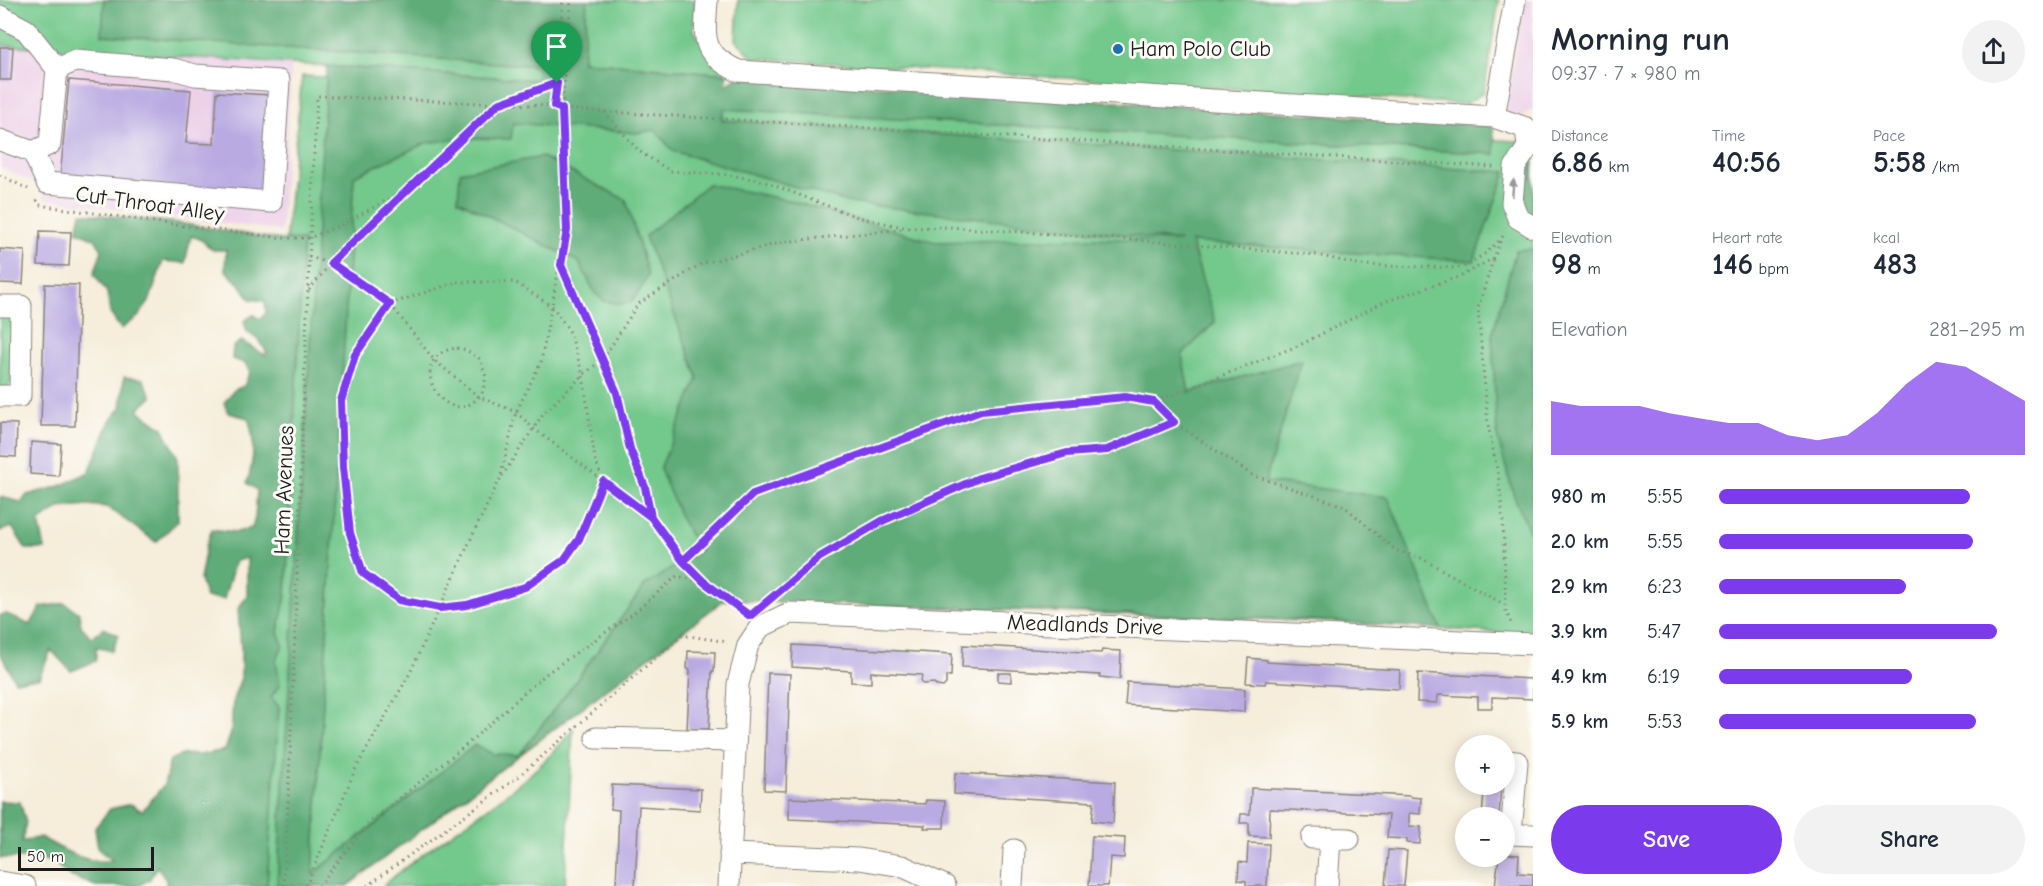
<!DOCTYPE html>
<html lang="en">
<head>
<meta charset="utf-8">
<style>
  body { margin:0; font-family:"Comic Neue",sans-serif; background:#f2f2f3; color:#1f2937; height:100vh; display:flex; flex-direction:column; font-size:22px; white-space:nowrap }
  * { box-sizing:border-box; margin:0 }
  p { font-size:20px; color:#747a83 }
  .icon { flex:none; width:33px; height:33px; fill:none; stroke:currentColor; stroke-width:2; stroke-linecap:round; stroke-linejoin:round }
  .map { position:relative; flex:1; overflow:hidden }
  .side { display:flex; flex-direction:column; background:#fff; width:510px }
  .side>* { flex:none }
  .fabs { position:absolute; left:1455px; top:735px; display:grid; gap:12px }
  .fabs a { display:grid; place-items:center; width:60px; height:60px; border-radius:50%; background:#fff; box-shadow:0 3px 15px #0003; font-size:30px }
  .scale { position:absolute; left:18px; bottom:15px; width:136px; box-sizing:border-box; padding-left:6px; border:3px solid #1c1c1c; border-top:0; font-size:16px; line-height:21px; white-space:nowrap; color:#1c1c1c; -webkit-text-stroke:4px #fdfcf7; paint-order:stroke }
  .pin { position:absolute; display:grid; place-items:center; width:51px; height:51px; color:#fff; margin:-62px -26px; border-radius:50% 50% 50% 0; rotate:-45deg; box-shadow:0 0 6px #0007 }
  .pin .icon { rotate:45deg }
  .round { display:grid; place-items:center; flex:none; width:63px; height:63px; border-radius:32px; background:#f2f2f3 }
  .headline { display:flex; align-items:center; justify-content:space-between; height:102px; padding:0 18px }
  h1 { font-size:33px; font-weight:700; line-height:45px }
  .metrics { display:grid; grid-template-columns:repeat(3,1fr); gap:9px; height:102px; padding:6px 18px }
  .metrics div { display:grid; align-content:center }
  .metrics b { font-size:30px; font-weight:700 }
  .metrics small { font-size:16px; font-weight:400 }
  .metrics p { font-size:16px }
  .chart { height:168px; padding:12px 18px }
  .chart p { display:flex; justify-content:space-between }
  .chart svg { width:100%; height:108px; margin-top:6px; fill:#7c3aed; opacity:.7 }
  .action { display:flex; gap:12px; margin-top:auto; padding:12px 18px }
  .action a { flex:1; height:69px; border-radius:36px; background:#7c3aed; color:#fff; font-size:24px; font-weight:700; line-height:69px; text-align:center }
  .action a+a { background:#f2f2f3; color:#1f2937 }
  ul { padding:0 18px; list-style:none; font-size:20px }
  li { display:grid; grid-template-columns:96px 72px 1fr; align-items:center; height:45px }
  li i { height:15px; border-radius:8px; background:#7c3aed }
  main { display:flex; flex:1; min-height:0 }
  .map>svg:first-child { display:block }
  .built { fill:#edd1e9 }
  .green { fill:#73c88c; stroke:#487254; stroke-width:1.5 }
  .forest { fill:#5eac78; stroke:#3d644a; stroke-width:1.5; fill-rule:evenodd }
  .building { fill:#b9abe2 }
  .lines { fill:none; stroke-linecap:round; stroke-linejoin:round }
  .minor-casing { stroke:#89847b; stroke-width:23 }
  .path { stroke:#89847b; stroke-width:3; stroke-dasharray:1.5 4.5; stroke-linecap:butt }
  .minor { stroke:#fff; stroke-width:21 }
  .oneway { fill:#999 }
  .route-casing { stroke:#fff; stroke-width:12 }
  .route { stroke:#7c3aed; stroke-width:8 }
  .poi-dot { fill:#1f6fb2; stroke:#fdfcf7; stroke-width:2 }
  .labels { text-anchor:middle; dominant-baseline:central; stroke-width:6; stroke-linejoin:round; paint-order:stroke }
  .poi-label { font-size:22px; fill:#1c1c1c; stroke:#fdfcf7; text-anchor:start }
  .street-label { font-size:22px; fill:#1c1c1c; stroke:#fdfcf7 }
</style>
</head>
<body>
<main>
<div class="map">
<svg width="1533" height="886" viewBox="0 0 1533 886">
  <rect width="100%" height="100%" fill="#fdfcf7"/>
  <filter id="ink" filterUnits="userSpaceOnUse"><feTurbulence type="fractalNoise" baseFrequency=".0167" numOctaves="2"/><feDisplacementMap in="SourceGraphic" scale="12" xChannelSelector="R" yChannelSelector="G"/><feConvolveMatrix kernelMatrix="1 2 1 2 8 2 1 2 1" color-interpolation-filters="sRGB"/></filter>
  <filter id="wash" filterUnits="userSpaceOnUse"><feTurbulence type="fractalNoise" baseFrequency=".008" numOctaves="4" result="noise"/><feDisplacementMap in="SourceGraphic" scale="24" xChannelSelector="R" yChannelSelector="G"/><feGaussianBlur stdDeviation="1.35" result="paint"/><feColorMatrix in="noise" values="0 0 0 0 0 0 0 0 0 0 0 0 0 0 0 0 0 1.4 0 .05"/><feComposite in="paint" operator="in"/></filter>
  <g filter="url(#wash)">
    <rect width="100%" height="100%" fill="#f6edda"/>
    <path class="built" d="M 1522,0 L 1533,0 L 1533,108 L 1522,117 L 1506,113 Z
      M 0,40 L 292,60 L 281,231 L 45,199 L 37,184 L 0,167 Z"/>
    <path class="green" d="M 0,0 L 544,0 L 537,80 L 0,45 Z
      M 586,0 L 695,0 L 694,31 L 727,74 L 583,61 Z
      M 738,0 L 1499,0 L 1484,92 L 1466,104 L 753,58 L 736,40 Z
      M 302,76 L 716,95 L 1533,142 L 1533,635 L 1356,623 L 724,600 L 347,886 L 243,886 L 285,244 Z
      M 0,312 L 9,312 L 13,320 L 11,383 L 4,390 L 0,390 Z
      M 573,729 L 565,886 L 383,886 C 444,832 523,795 573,729 Z"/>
    <path class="forest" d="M 104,0 L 587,0 L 583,61 L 727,74 L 726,86 L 736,77 L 1493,126 L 1495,154 L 724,109 L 722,120 L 1506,172 L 1474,261 L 1191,242 L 1215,322 L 1182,355 L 1189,392 L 1302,360 L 1265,482 L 1388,497 L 1441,629 L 1302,620 L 724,600 L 347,886 L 277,886 L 327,66 L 537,80 L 538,66 L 102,35 ZM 513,123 L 637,133 L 655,130 L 673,151 L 851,203 L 1180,241 L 1094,238 L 935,242 L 788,200 L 708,184 L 645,236 L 698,378 L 660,469 L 681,519 L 700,551 L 645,585 L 575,682 L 519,755 L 493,754 L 475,745 L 313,874 L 354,176 L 426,143 L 465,138 L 511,139 Z
      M 1533,146 L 1533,234 L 1527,233 L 1522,178 L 1532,178 L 1528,147 Z
      M 542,157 L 626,200 L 648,275 L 641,289 L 630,303 L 620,304 L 604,301 L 595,293 L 579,262 L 458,200 L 460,172 Z
      M 81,213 L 178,223 L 282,240 L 303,240 L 286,595 L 278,632 L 283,645 L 276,661 L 280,685 L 271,697 L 279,707 L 267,886 L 165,886 L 167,882 L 157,866 L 150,879 L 138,886 L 96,886 L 70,876 L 53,862 L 34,858 L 0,858 L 0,801 L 20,802 L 26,822 L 22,842 L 40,837 C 62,849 86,865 112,860 L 98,849 L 95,828 L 110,809 L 131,804 L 142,811 L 164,785 L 170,760 L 183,754 L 199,755 L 225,750 L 231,733 L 233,700 L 241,678 L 241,649 L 238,609 L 247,596 L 247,558 L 235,561 L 224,599 L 206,598 L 200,580 L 206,546 L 212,529 L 236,532 L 252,528 L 255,518 L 257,490 L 247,483 C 254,461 256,440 248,418 L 229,413 L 224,403 L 234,390 L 244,386 L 250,372 L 245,363 L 232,359 L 233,347 L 241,341 L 265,355 L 267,353 L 259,340 L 247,332 L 244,321 L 253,315 L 260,319 L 266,313 L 265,301 L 250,299 L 242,287 L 225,270 L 226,250 L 213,250 L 200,239 L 191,236 L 185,263 L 163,261 L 149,302 L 138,317 L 121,329 L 110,313 L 107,292 L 94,274 L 102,250 L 95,239 L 77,231 Z
      M 1533,249 L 1533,530 L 1529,531 L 1514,496 L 1497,436 L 1492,335 L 1516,250 Z
      M 124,377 L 143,379 L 152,397 L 138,410 L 163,428 L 178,458 L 178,521 L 156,542 L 107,507 L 88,505 L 59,508 L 39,522 L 45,549 L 26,549 L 12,527 L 0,531 L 0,497 L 21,502 L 27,495 L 60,486 L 89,472 L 110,421 L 121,408 Z
      M 65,603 L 79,613 L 81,626 L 91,637 L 104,628 L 119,635 L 112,651 L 96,647 L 96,661 L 71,671 L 51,650 L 39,678 L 15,681 L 0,653 L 0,615 L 7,614 L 30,625 L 41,607 Z"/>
    <g id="blocks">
      <path class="building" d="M 0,47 L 13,47 L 11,80 L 0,80 Z
        M 69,80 L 191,90 L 186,143 L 214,144 L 217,92 L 271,95 L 265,192 L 60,179 Z
        M 40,231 L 71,232 L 69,266 L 38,265 Z
        M 0,249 L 25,251 L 23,284 L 0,283 Z
        M 45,284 L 79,285 L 75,426 L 41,426 Z
        M 0,423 L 17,424 L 16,457 L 0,456 Z
        M 31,442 L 61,444 L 59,476 L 30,474 Z
        M 793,645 L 952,654 L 951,676 L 946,676 L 946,684 L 943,687 L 937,686 L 934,683 L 923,684 L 921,682 L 922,675 L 871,672 L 871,683 L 851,682 L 851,671 L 792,667 Z
        M 963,645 L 1101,653 L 1102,650 L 1121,651 L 1120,679 L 1100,677 L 1100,675 L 962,667 Z
        M 688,651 L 715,652 L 714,671 L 712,671 L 709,729 L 687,729 L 690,670 L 687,669 Z
        M 1248,658 L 1267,660 L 1267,662 L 1400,670 L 1399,689 L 1266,681 L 1265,684 L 1246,683 Z
        M 768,673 L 790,674 L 786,791 L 764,790 Z
        M 998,673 L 1011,673 L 1011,682 L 998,681 Z
        M 1418,673 L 1533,679 L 1533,699 L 1492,697 L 1492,708 L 1478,708 L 1478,697 L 1438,695 L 1437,703 L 1417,702 Z
        M 1127,682 L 1245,689 L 1244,712 L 1125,705 Z
        M 955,773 L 1115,782 L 1113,823 L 1092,821 L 1094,802 L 954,794 Z
        M 1478,784 L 1501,784 L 1499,818 L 1482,818 L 1484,791 L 1477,790 Z
        M 612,785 L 701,789 L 700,810 L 639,806 L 635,886 L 616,886 L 619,810 L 611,809 Z
        M 1251,788 L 1410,796 L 1410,797 L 1421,798 L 1420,814 L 1409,813 L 1409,826 L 1421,827 L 1420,844 L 1407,843 L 1407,839 L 1387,838 L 1389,815 L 1270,809 L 1269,837 L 1249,836 L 1249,823 L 1240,823 L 1241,814 L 1250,814 Z
        M 789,798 L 925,804 L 926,800 L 945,801 L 944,828 L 924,828 L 925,825 L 789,819 Z
        M 1092,836 L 1125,838 L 1124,858 L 1110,857 L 1108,886 L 1089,886 Z
        M 1248,843 L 1269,844 L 1267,886 L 1246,886 L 1246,881 L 1238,880 L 1239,862 L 1247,863 Z
        M 1388,850 L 1407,851 L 1404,886 L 1385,886 Z
        M 1504,854 L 1519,855 L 1518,873 L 1533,874 L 1533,886 L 1495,886 L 1499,856 L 1504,856 Z"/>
    </g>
  </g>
  <g filter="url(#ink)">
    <use href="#blocks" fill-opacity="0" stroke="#89847b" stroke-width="1.5"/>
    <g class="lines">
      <defs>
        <path id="minor" d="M 707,0 C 705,39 699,52 738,71 L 1494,117
          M 1515,0 L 1494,117 L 1526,128 L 1528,147
          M 0,16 L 26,30 L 57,69
          M 0,140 L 33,152 L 50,144 L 57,69 L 75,61 L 173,69 L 195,75 L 279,81 L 271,202 L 47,183 L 33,152
          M 1533,146 L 1528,147 L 1515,167 L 1512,203 L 1518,218 L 1533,227
          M 0,306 L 21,306 L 20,396 L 0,396
          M 596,738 L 735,741
          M 1504,761 L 1517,762 L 1511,834 L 1533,835
          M 1312,838 L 1349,839
          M 730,854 L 859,859 L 902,866 L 945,886
          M 0,882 L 25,886
          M 729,886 L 738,684 L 748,645 L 760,627 L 790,613 L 1533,644
          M 1012,886 L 1014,850
          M 1327,886 L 1330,838"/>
      </defs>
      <use href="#minor" class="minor-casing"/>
      <path class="path" d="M 554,106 L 563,0
        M 604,112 L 639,151 L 670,171 L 722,174 L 760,180 L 857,217 L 907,228 L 950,227 L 1136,240 L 1317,255 L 1361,265 L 1462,268 L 1486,253 L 1501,239
        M 0,175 L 28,189
        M 37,200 L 39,205 L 176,225 L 283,238 L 309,238 L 339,226 L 408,189
        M 309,257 L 331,263 L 390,304 L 434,360 L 479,397 L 516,412 L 533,428 L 651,517
        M 1493,260 L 1478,308 L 1488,424 L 1499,480 L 1503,519 L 1506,611 L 1511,623
        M 561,267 L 617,393 L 630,449 L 645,487 L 651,517 L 683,561 L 703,582
        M 457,282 L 515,282 L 553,307 L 570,332 L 583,375 L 595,459 L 603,481 L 579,539 L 564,560 L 525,587 L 467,605 L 439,608 L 399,600 L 363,573 L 350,533 L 343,467 L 341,401 L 355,355 L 390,304 Z
        M 309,290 L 331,263 L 498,104 L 557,83
        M 457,348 L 466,350 L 480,359 L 486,377 L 482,394 C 478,398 472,404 466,406 C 434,415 409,353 457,348 Z
        M 1155,403 L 1174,422 L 1252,475 L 1344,506 L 1395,550 L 1421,558 L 1505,605
        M 502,476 L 543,414 L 583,375 L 603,359 L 638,304 L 701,264 L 783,242 L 903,229
        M 683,561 L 753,494 L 980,411 L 1125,397 L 1154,402 L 1300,345 L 1384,302 L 1461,276 L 1494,258 L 1501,239 L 1505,233
        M 770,600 L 820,557 L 882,521 L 979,478 L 1067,453 L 1107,450 L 1174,422
        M 284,886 C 297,623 303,359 317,96 L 554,106 L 562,109 L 1495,167
        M 306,886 L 355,770 L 410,673 L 474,532 L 500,479 L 516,412 L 541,362 L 566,230 L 562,109 L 571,0
        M 319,886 L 368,823 L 465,746 L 547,673 L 634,613 L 677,576 L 703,582 L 746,613
        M 367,886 L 518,777 L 682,635 L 728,642"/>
      <use href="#minor" class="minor"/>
    </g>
    <defs><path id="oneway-solid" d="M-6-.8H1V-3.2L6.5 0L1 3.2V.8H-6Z" transform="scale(1.5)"/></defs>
    <use class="oneway" href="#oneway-solid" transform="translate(1513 188) rotate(-85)"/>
  </g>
  <g class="lines" filter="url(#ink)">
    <defs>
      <path id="route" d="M 557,83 L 498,104 L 331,263 L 390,304 L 355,355 L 341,401 L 343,467 L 350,533 L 363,573 L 399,600 L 440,608 L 467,605 L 525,587 L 564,560 L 579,539 L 603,481 L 651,517 L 683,561 L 753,494 L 981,411 L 1125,397 L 1154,402 L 1174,422 L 1107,450 L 1067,453 L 979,478 L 882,521 L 820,557 L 750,616 L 704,582 L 683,561 L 651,517 L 645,487 L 630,449 L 617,393 L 561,265 L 567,230 L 562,109 L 554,106 L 557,83"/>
    </defs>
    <use href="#route" class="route-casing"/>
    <use href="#route" class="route"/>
  </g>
  <circle class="poi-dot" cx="1118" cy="49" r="6"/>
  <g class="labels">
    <g class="poi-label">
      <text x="1130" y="49">Ham Polo Club</text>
    </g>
    <g class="street-label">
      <text transform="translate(150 204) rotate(8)">Cut Throat Alley</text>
      <text transform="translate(284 490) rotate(-88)">Ham Avenues</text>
      <text transform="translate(1085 625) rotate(2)">Meadlands Drive</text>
    </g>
  </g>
</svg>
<div class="fabs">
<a>+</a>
<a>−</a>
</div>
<div class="scale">50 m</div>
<div class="pin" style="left:557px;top:83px;background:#1e9e55"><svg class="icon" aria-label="arrive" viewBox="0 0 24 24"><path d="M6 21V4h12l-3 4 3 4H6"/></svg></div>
</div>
<section class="side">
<div class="headline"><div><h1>Morning run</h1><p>09:37 · 7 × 980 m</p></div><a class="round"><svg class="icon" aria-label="share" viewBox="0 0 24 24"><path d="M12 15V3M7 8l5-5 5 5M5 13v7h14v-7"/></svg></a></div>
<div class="metrics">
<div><p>Distance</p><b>6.86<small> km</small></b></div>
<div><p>Time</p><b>40:56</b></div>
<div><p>Pace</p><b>5:58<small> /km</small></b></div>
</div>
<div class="metrics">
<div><p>Elevation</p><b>98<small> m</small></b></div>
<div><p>Heart rate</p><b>146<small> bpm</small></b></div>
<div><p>kcal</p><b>483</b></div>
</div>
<div class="chart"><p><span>Elevation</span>281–295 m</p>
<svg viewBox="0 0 160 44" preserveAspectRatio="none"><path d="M0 44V22L10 24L20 24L30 24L40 27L50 29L60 31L70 31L80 36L90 38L100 36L110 27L120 15L130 6L140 8L150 15L160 22V44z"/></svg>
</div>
<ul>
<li><b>980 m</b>5:55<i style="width:82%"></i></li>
<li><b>2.0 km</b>5:55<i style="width:83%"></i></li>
<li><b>2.9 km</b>6:23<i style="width:61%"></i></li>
<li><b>3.9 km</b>5:47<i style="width:91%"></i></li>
<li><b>4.9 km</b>6:19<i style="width:63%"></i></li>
<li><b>5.9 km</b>5:53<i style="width:84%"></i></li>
</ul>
<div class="action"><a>Save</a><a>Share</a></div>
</section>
</main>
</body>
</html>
